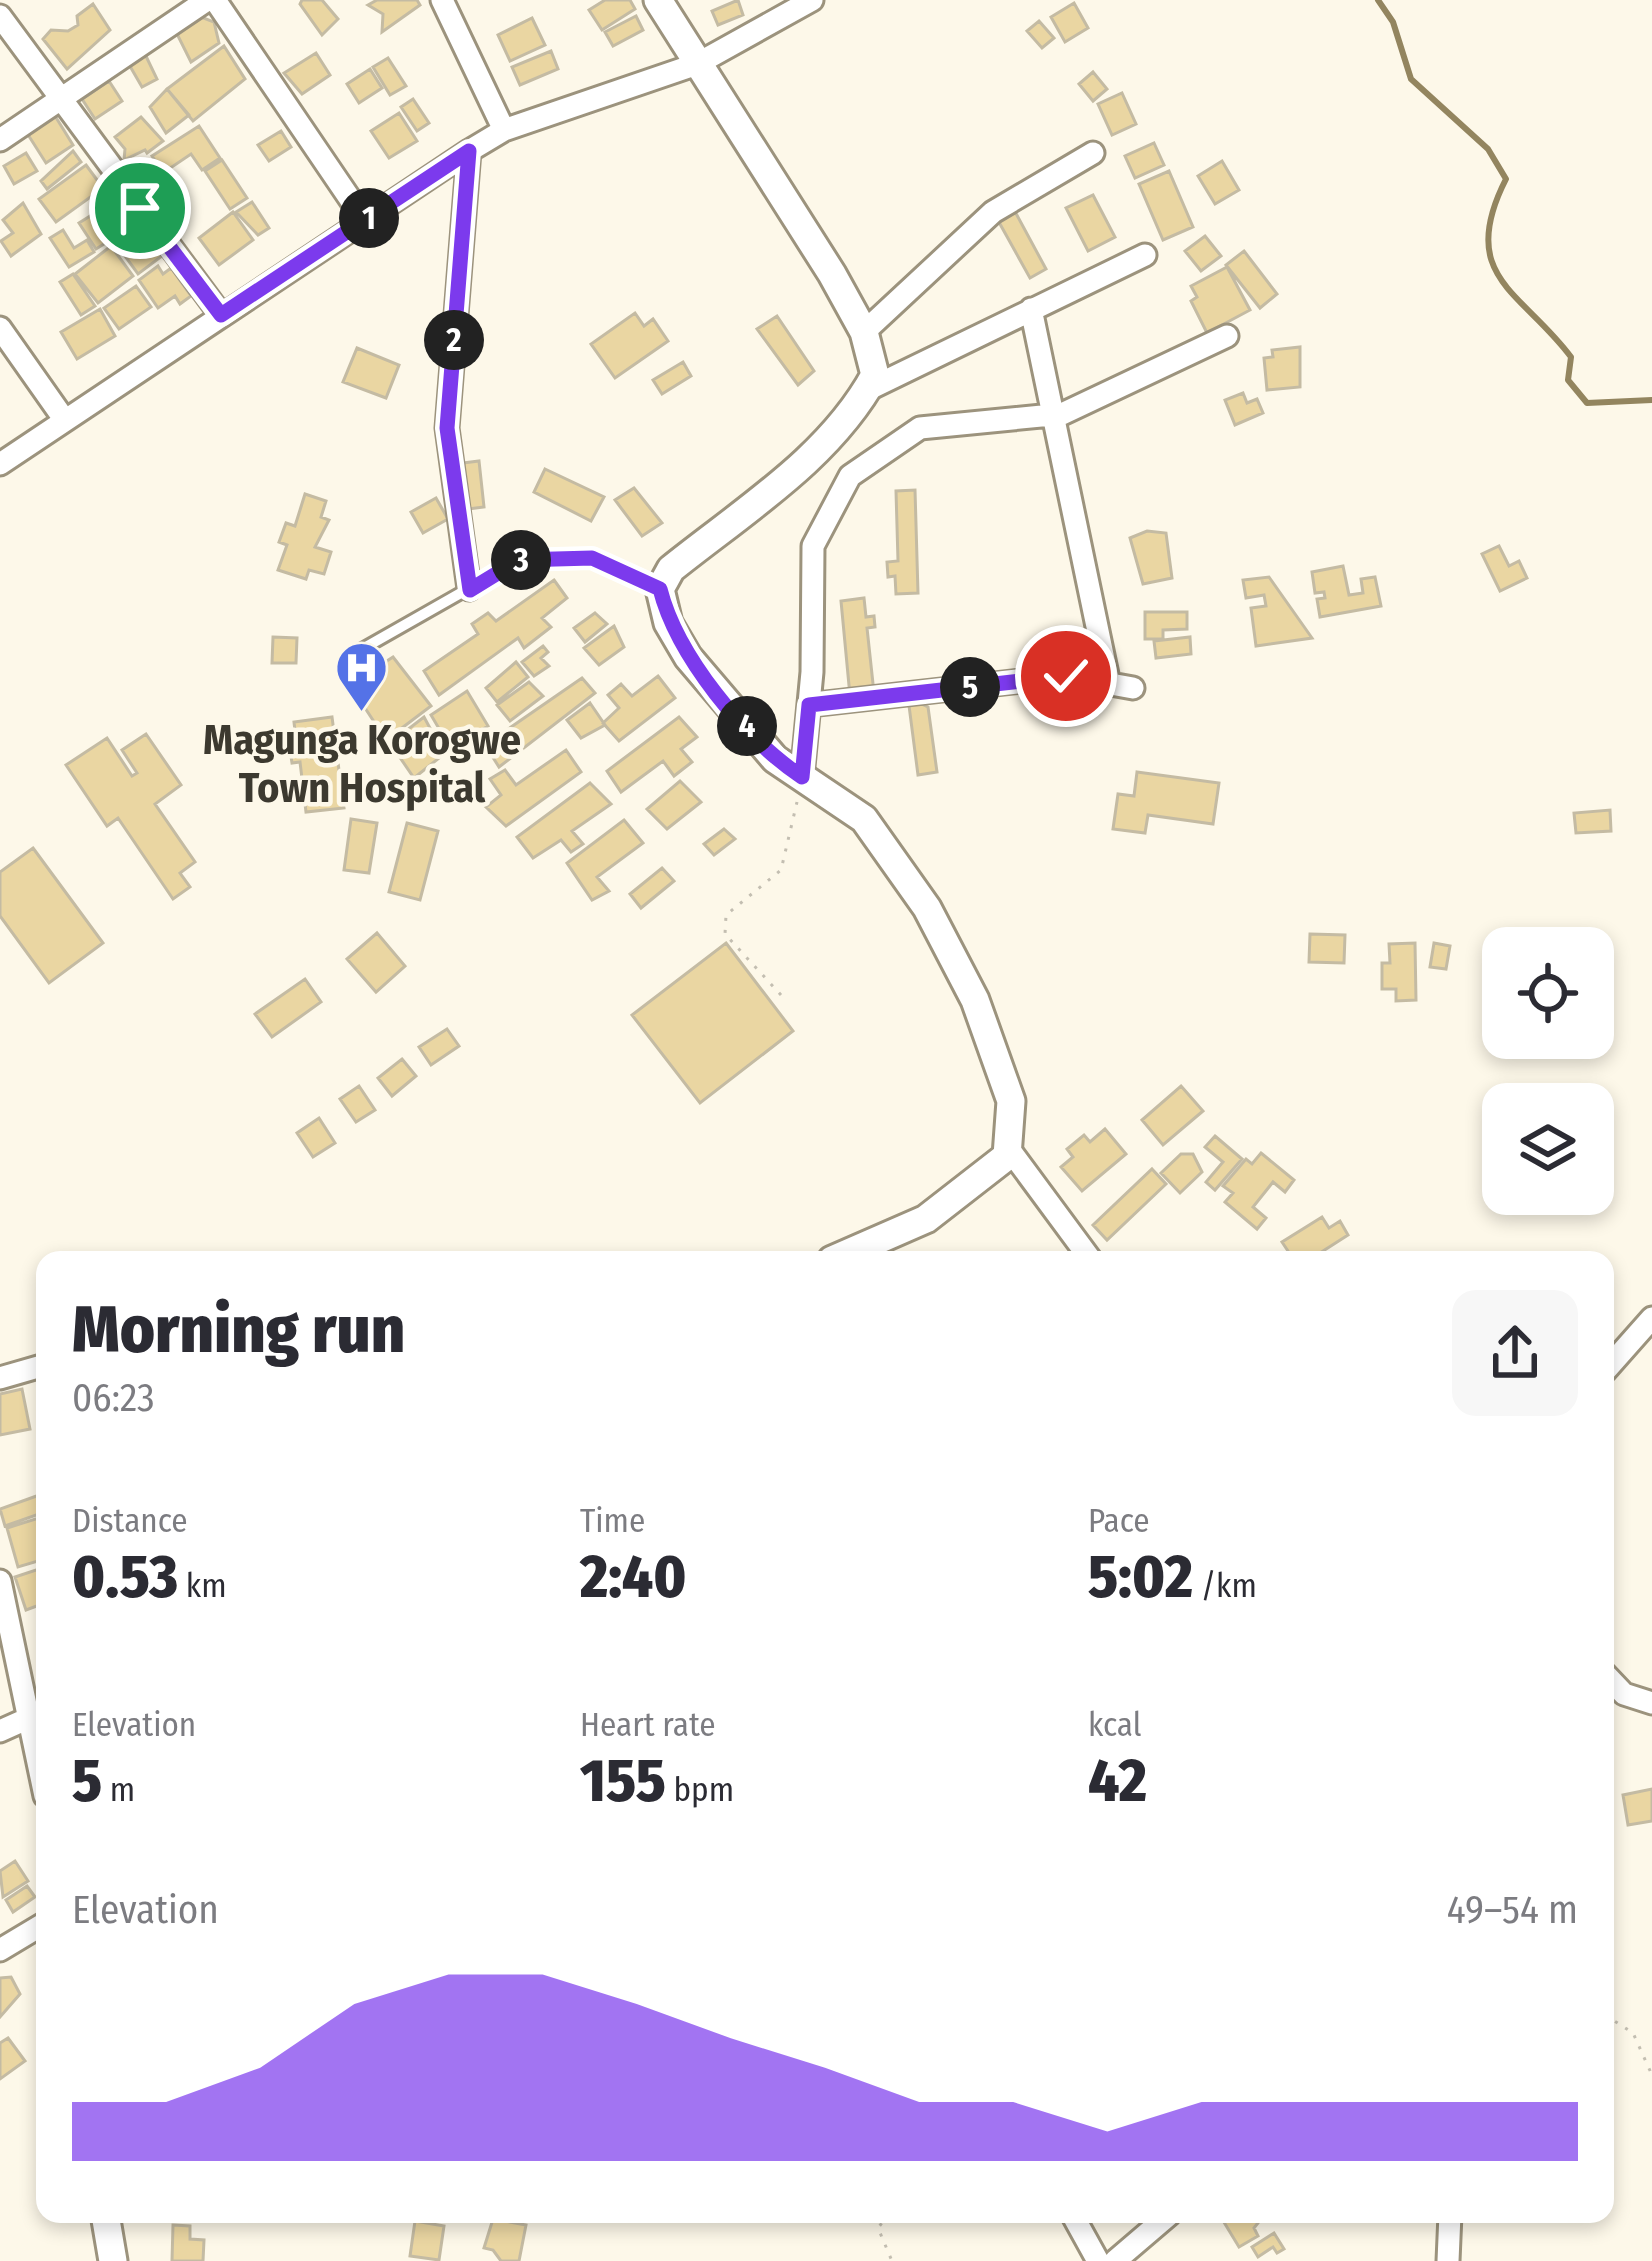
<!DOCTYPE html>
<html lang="en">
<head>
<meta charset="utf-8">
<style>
  body { margin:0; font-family:"Fira Sans Condensed",sans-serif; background:#f7f7f7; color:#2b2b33; height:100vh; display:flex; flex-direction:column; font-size:45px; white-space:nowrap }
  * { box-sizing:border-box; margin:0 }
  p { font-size:39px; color:#7c7c81 }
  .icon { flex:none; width:66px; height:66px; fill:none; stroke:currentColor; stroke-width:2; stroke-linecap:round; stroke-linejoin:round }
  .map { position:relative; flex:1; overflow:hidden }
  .details { position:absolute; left:36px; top:1251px; width:1578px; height:972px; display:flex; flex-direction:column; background:#fff; border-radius:24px; box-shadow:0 6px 18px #0003 }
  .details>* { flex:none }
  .fabs { position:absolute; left:1482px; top:927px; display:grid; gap:24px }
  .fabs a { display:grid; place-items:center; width:132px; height:132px; border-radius:24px; background:#fff; box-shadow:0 6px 18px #0003; font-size:60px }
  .pin { position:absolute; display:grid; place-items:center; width:102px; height:102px; color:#fff; margin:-51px; border:6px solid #fff; border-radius:50%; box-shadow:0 3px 12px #0007 }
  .km { position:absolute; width:60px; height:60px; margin:-30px; border-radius:50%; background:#222; color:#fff; font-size:33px; line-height:60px; text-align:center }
  .round { display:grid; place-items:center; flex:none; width:126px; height:126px; border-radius:24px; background:#f7f7f7 }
  .summary { display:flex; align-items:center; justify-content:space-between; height:204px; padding:0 36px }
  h1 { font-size:66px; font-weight:800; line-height:90px }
  .figures { display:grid; grid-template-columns:repeat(3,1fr); gap:18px; height:204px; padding:12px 36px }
  .figures div { display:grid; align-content:center }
  .figures b { font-size:60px; font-weight:800 }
  .figures small { font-size:33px; font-weight:400 }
  .figures p { font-size:33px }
  .chart { height:336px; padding:24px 36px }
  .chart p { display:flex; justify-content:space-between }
  .chart svg { width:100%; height:216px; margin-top:12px; fill:#7c3aed; opacity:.7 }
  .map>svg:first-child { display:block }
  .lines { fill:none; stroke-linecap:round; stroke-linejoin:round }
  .stream { stroke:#93855f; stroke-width:6 }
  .building { fill:#ead6a2; stroke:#c4bba3; stroke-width:3 }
  .lane-casing { stroke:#9c937d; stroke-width:16 }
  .street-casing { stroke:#9c937d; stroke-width:27 }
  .secondary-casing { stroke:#9c937d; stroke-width:33 }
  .path { stroke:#c3beb1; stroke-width:3; stroke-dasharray:3 9; stroke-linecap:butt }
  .lane { stroke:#fff; stroke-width:10 }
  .street { stroke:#fff; stroke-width:21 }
  .secondary { stroke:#fff; stroke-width:27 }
  .route-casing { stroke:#fff; stroke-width:24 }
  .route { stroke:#7c3aed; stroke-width:15 }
  .labels { text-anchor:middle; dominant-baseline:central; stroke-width:9; stroke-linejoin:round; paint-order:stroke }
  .poi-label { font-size:42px; font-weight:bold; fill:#3c392f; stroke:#fdf8e9 }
</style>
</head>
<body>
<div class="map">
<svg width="1652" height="2261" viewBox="0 0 1652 2261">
  <rect width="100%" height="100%" fill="#fdf8e9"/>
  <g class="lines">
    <path class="stream" d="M 1378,0 L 1393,22 L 1411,79 L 1488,149 L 1506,179 C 1456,277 1522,291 1571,357 L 1568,380 L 1587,403 L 1652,400"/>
  </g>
  <path class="building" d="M 302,0 L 322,0 L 338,19 L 322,35 L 300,4 Z
    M 377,0 L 417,0 L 420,5 L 382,32 L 383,14 L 368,5 Z
    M 605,0 L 630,0 L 635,9 L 602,30 L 589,10 Z
    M 738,0 L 743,15 L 718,25 L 712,11 Z
    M 1074,3 L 1088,28 L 1065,42 L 1051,17 Z
    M 93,4 L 110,30 L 67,69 L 43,39 L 51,30 L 68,31 L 78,25 L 77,16 Z
    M 196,15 L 214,22 L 219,43 L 191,62 L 176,32 Z
    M 636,16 L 643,30 L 613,46 L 605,32 Z
    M 532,18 L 545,45 L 510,61 L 498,35 Z
    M 1039,21 L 1054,38 L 1042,48 L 1027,31 Z
    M 224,46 L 245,79 L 193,121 L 167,89 Z
    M 551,51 L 558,69 L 520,85 L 512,67 Z
    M 144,52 L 157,79 L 142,87 L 127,61 Z
    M 316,53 L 330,75 L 302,94 L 284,73 Z
    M 388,58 L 406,86 L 390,95 L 373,67 Z
    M 370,69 L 382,88 L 359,103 L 347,84 Z
    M 1093,72 L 1107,89 L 1093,101 L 1079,84 Z
    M 109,81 L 122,101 L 95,119 L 82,99 Z
    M 167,89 L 189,115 L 166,133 L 150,107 Z
    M 1122,93 L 1136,124 L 1112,135 L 1098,104 Z
    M 413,99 L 429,123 L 417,131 L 401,107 Z
    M 52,111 L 73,145 L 46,163 L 25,130 Z
    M 399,113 L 417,141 L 389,158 L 371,131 Z
    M 141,117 L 163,141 L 147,153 L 145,150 L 124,160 L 125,149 L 115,137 Z
    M 199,126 L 220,158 L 202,170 L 191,154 L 163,173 L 152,156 Z
    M 281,131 L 291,147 L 269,161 L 258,145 Z
    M 1154,143 L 1164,165 L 1135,178 L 1125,156 Z
    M 73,151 L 81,162 L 47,189 L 41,181 Z
    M 26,153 L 37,171 L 14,184 L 4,166 Z
    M 222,160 L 247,198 L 230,209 L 205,171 Z
    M 1222,161 L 1239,190 L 1215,204 L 1198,176 Z
    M 86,165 L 103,188 L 56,222 L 39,199 Z
    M 1169,171 L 1193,227 L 1163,240 L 1139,184 Z
    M 1093,195 L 1115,237 L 1088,251 L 1066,208 Z
    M 252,202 L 269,228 L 258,235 L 236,212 Z
    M 23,203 L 41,234 L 11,256 L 1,241 L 13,233 L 3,220 Z
    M 106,206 L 123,232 L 96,249 L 79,223 Z
    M 1012,206 L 1046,269 L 1030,278 L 995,215 Z
    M 233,212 L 253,240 L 219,265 L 199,238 Z
    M 142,227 L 162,256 L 138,274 L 117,245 Z
    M 63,230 L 74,248 L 87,240 L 94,252 L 69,267 L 50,238 Z
    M 1205,236 L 1221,256 L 1201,271 L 1185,251 Z
    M 111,246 L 133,276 L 98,303 L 75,274 Z
    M 1244,251 L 1277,294 L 1260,308 L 1226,265 Z
    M 158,266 L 163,274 L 171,268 L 191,296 L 180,304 L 175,296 L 158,308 L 139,280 Z
    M 1227,267 L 1250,310 L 1207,333 L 1191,301 L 1197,297 L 1191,286 Z
    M 73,274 L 95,306 L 81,315 L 60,282 Z
    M 136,286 L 151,307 L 119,329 L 104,308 Z
    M 100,309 L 115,336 L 77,359 L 61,332 Z
    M 635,313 L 644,326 L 653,319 L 668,341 L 615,378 L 591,344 Z
    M 777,316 L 814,371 L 798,385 L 757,329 Z
    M 1300,347 L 1300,387 L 1267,390 L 1264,358 L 1273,357 L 1272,350 Z
    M 357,348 L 399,365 L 386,398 L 343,382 Z
    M 683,362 L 691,376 L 662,394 L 653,380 Z
    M 1243,393 L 1247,403 L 1257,399 L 1263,413 L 1235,425 L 1225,400 Z
    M 479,461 L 484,507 L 460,510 L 455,464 Z
    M 545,469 L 604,497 L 591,521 L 534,492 Z
    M 634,488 L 662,523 L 642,536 L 615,500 Z
    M 915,490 L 918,593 L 896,594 L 895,576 L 888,577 L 887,562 L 898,561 L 896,491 Z
    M 305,494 L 326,501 L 321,517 L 329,520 L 315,547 L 331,552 L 324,574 L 309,570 L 306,579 L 278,570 L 287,545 L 279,542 L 286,523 L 295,526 Z
    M 436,498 L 448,519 L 423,533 L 411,512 Z
    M 1147,531 L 1166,533 L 1172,578 L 1143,584 L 1130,538 Z
    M 1499,546 L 1509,566 L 1519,561 L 1527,578 L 1500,591 L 1482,554 Z
    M 1343,566 L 1349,595 L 1363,593 L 1361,579 L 1375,577 L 1381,606 L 1320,617 L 1317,599 L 1325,598 L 1324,592 L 1315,593 L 1312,572 Z
    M 1269,577 L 1312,638 L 1256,646 L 1251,608 L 1266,606 L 1264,595 L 1246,598 L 1243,580 Z
    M 554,580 L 567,598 L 542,618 L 551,627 L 524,648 L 518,638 L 439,695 L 424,671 L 478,634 L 472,624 L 488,613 L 496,621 Z
    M 864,598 L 866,617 L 874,616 L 875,627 L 867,628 L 874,693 L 850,696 L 841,601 Z
    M 1145,612 L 1187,612 L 1187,629 L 1163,630 L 1163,639 L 1145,639 Z
    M 595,613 L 607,624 L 585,642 L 574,628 Z
    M 614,626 L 624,647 L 599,665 L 584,648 Z
    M 273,637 L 297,638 L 296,663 L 272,663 Z
    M 1190,637 L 1191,654 L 1156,658 L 1154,641 Z
    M 543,646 L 548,652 L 541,658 L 549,666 L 534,676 L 522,662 Z
    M 393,657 L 431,706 L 386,740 L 350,685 Z
    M 516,662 L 528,677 L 497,702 L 486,688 Z
    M 658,676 L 675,698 L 619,741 L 603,723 L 619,708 L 608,695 L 621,684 L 632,696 Z
    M 582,678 L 595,693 L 499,767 L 485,745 Z
    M 529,682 L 543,696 L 510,721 L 497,705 Z
    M 467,691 L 488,726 L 451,749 L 431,715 Z
    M 908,698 L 928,707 L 937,772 L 918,775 Z
    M 590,703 L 605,725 L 581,738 L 567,720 Z
    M 332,717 L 344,808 L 306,812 L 300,762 L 292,763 L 290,750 L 297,749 L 294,722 Z
    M 424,717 L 444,754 L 414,778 L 390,743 Z
    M 679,717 L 697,737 L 681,749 L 692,762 L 674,776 L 663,761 L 621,792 L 607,771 Z
    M 146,734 L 181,785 L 155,804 L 195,862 L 180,873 L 190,887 L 173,899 L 118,818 L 107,826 L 66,765 L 107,738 L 132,776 L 137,773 L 122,750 Z
    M 566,750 L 581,772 L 506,826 L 486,807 L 501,795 L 490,779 L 505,770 L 516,785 Z
    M 1137,772 L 1219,783 L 1213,824 L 1148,815 L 1145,833 L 1113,829 L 1118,794 L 1134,796 Z
    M 680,781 L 701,802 L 667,829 L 647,809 Z
    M 590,783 L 611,804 L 572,831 L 583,844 L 571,852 L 561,840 L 533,858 L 517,837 Z
    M 1610,810 L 1611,831 L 1576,833 L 1574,813 Z
    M 351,819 L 377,823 L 369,873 L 344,870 Z
    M 624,820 L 643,843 L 597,877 L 609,891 L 592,900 L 567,863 Z
    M 407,823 L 438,831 L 420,900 L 389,892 Z
    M 724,829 L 735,839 L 714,855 L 704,844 Z
    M 33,848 L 103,943 L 49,983 L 0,916 L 0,872 Z
    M 662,868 L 674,881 L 641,908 L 630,894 Z
    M 377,933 L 405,966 L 376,992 L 347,959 Z
    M 1310,934 L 1345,935 L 1344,963 L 1309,962 Z
    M 726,943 L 793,1031 L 700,1103 L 632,1015 Z
    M 1415,943 L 1416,1000 L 1396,1001 L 1396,989 L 1382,989 L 1382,963 L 1390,963 L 1389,944 Z
    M 1434,943 L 1450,946 L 1446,969 L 1430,967 Z
    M 305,979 L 321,1002 L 272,1037 L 255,1014 Z
    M 447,1029 L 459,1046 L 431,1065 L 419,1047 Z
    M 402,1059 L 416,1076 L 392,1096 L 378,1078 Z
    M 359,1086 L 375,1110 L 356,1122 L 340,1099 Z
    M 1181,1086 L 1203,1111 L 1163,1145 L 1142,1120 Z
    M 319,1118 L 335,1143 L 313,1157 L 297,1133 Z
    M 1105,1129 L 1126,1154 L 1082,1191 L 1061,1167 L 1073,1157 L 1067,1149 L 1084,1135 L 1090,1142 Z
    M 1215,1136 L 1242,1159 L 1215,1190 L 1206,1182 L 1223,1162 L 1205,1147 Z
    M 1261,1153 L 1294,1180 L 1285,1192 L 1273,1182 L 1253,1207 L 1266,1218 L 1257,1229 L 1225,1202 L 1233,1193 L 1223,1186 L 1246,1159 L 1252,1164 Z
    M 1181,1154 L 1193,1154 L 1202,1172 L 1180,1193 L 1161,1173 Z
    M 1152,1169 L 1166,1184 L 1107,1240 L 1093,1225 Z
    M 1322,1217 L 1329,1228 L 1340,1221 L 1348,1235 L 1309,1260 L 1294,1260 L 1282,1242 Z
    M 22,1389 L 30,1429 L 0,1435 L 0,1394 Z
    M 45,1493 L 45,1512 L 5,1526 L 0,1509 Z
    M 45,1516 L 45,1559 L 18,1567 L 7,1528 Z
    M 45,1567 L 45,1603 L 26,1610 L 15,1577 Z
    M 1652,1789 L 1652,1821 L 1628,1825 L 1623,1795 Z
    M 15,1861 L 28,1881 L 3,1897 L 0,1871 Z
    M 27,1886 L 35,1897 L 13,1912 L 6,1900 Z
    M 11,1977 L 20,1994 L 0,2017 L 0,1978 Z
    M 8,2038 L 25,2061 L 0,2079 L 0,2043 Z
    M 1219,2214 L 1265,2214 L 1254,2228 L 1258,2236 L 1239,2247 Z
    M 493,2219 L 526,2225 L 519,2261 L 501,2261 L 493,2250 L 484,2248 Z
    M 415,2221 L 444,2226 L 439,2260 L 410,2256 Z
    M 173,2225 L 190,2226 L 190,2239 L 204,2240 L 203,2261 L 172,2261 Z
    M 1274,2233 L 1284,2249 L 1277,2253 L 1273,2247 L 1258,2257 L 1252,2247 Z"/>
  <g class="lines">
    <defs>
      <path id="lane" d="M 357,652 L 519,560 L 592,558 L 657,588"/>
      <path id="street" d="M 215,0 L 365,221
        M 442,0 L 504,130
        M 0,16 L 221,315
        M 0,140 L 207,0
        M 469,151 L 447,428 L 469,589
        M 1031,309 L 1109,684
        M 0,328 L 64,419
        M 864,332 L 993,212 L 1093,153
        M 867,390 L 1145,255
        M 0,464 L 469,151 L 504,130 L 697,64 L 812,0
        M 809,705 L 1066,676 L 1133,688
        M 802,777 L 812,672 L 813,546 L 850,476 L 920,428 L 1062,414 L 1227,336
        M 1007,1156 L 1012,1153 L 1091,1260
        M 1605,1371 L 1652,1318
        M 0,1378 L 45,1365
        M 0,1581 L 45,1796
        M 1605,1674 L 1624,1694 L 1652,1703
        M 0,1731 L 29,1718
        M 0,1950 L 45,1923
        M 1072,2214 L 1098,2261
        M 1115,2261 L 1170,2214
        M 1448,2261 L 1450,2214"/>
      <path id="secondary" d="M 658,0 L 832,274 L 864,332 L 875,375 C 830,458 743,511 671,569 L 660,589 L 668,623 L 688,657 L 775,759 L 864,819 L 927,908 L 975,1000 L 1011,1101 L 1007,1156 L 926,1219 L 832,1260
        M 105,2214 L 113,2261"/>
    </defs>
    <use href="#lane" class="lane-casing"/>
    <use href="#street" class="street-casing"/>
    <use href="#secondary" class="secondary-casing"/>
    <path class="path" d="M 781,995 L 725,934 L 726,915 L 781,870 L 797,802
      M 1605,2015 L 1633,2033 L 1652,2075
      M 889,2214 L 878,2228 L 892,2261"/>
    <use href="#lane" class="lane"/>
    <use href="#street" class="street"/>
    <use href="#secondary" class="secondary"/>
  </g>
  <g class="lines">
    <defs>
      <path id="route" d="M 140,208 L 221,315 L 469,151 L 447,428 L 470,590 L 519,560 L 592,558 L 660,589 C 677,656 745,739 802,777 L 809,705 L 1066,676"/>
    </defs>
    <use href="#route" class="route-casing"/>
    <use href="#route" class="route"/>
  </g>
  <defs>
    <symbol id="hospital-pin" viewBox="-11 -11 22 30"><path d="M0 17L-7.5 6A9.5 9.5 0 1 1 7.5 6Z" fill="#5472e7" stroke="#fdf8e9"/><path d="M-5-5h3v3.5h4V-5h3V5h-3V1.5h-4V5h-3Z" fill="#fff"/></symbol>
  </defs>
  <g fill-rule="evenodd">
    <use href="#hospital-pin" x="332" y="638" width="59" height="81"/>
  </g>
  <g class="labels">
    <g class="poi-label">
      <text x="362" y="740">Magunga Korogwe<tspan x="362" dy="48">Town Hospital</tspan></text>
    </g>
  </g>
</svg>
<div class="fabs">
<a><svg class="icon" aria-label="locate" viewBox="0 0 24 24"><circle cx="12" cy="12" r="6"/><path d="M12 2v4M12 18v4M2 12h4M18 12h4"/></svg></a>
<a><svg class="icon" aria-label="layers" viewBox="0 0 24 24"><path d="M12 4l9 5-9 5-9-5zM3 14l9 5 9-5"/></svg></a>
</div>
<div class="pin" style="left:140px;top:208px;background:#1e9e55"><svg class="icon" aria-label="arrive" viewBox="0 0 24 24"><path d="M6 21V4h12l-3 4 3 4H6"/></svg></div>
<div class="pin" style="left:1066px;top:676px;background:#d93025"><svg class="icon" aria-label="check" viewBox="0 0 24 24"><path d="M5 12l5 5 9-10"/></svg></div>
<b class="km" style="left:369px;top:218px">1</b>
<b class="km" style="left:454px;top:340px">2</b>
<b class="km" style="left:521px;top:560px">3</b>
<b class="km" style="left:747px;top:726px">4</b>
<b class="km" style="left:970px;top:687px">5</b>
<section class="details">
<div class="summary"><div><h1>Morning run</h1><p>06:23</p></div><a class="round"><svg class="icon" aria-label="share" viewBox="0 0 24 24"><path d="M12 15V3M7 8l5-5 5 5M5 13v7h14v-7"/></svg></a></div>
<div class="figures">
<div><p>Distance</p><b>0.53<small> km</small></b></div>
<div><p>Time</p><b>2:40</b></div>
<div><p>Pace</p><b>5:02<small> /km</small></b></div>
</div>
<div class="figures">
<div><p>Elevation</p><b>5<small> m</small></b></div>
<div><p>Heart rate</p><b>155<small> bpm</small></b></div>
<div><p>kcal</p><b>42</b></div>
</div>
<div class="chart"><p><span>Elevation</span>49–54 m</p>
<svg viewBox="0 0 160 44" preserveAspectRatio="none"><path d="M0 44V32L10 32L20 25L30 12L40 6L50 6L60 12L70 19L80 25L90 32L100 32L110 38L120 32L130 32L140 32L150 32L160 32V44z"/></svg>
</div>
</section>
</div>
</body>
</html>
